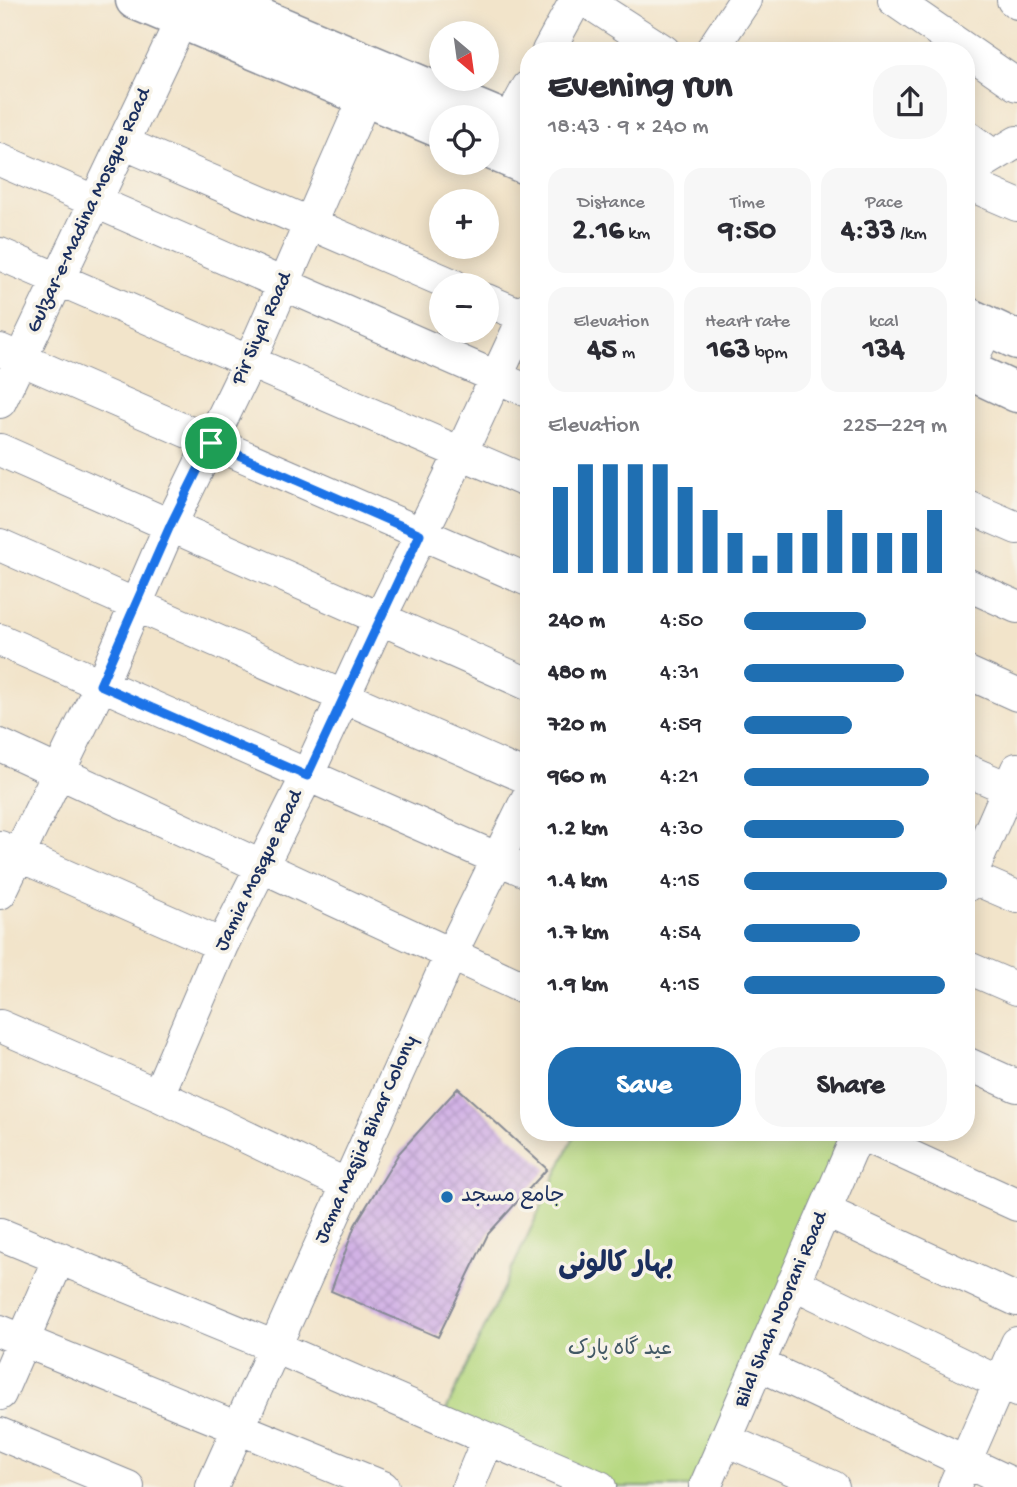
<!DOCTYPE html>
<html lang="en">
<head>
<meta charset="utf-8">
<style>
  body { margin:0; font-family:"Gochi Hand","Playpen Sans Arabic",sans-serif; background:#f7f7f7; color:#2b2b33; height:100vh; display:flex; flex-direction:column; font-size:26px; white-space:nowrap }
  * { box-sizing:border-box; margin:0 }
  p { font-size:23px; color:#7c7c81 }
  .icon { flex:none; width:38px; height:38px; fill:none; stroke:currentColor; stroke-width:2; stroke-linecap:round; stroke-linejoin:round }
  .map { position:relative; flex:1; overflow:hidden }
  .panel { position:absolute; left:520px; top:42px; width:455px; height:1099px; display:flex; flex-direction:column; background:#fff; border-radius:28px; box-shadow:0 4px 18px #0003 }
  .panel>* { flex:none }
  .needle { width:46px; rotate:151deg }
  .controls { position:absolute; left:429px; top:21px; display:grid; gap:14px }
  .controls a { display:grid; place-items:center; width:70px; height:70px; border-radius:50%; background:#fff; box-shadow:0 4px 18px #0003; font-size:35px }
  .pin { position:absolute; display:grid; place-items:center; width:60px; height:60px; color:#fff; margin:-30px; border:4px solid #fff; border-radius:50%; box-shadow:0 2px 7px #0007 }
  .round { display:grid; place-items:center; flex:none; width:74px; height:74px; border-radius:28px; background:#f7f7f7 }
  .headline { display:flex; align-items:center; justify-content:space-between; height:119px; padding:0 28px }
  h1 { font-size:38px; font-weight:800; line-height:52px }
  .metrics { display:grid; grid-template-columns:repeat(3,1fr); gap:10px; height:119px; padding:7px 28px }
  .metrics div { display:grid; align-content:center; border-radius:18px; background:#f7f7f7; text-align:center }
  .metrics b { font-size:30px; font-weight:800 }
  .metrics small { font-size:19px; font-weight:400 }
  .metrics p { font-size:19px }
  .chart { height:196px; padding:14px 28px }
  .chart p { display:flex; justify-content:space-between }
  .chart svg { width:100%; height:126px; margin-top:7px; stroke:#1f6fb2; stroke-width:6 }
  .primary-button { display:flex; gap:14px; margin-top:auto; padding:14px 28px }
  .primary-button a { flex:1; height:80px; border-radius:28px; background:#1f6fb2; color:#fff; font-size:28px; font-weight:800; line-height:80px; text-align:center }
  .primary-button a+a { background:#f7f7f7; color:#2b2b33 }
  ul { padding:0 28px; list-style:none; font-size:23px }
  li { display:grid; grid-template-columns:112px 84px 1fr; align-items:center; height:52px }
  li i { height:18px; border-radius:9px; background:#1f6fb2 }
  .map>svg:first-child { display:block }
  .green { fill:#b6d880; stroke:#68846f; stroke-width:2 }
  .building { fill:url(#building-cross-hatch) }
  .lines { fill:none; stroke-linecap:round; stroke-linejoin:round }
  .minor-casing { stroke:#868a94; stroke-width:34 }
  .secondary-casing { stroke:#868a94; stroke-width:41 }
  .minor { stroke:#fff; stroke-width:32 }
  .secondary { stroke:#fff; stroke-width:38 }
  .route-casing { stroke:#fff; stroke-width:14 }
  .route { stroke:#1a73e8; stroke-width:9 }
  .poi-dot { fill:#1f6fb2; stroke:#f7f3e8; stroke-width:2.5 }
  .labels { text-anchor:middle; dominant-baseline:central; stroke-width:7; stroke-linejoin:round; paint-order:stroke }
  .street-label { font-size:21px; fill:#1b2f5e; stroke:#f7f3e8 }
  .poi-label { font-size:21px; fill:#1b2f5e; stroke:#f7f3e8; text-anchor:start }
  .park-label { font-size:21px; fill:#425966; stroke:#f7f3e8 }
  .district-label { font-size:28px; font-weight:bold; fill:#1b2f5e; stroke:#f7f3e8 }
</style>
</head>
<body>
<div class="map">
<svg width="1017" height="1487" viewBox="0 0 1017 1487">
  <defs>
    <pattern id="building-cross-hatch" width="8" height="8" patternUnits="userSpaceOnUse" patternTransform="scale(1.75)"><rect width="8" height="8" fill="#d2b2e5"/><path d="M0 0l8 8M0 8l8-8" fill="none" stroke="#b499c7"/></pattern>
  </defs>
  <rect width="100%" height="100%" fill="#f7f3e8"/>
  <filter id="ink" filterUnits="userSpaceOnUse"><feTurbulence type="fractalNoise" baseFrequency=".0143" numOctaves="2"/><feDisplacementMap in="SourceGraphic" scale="14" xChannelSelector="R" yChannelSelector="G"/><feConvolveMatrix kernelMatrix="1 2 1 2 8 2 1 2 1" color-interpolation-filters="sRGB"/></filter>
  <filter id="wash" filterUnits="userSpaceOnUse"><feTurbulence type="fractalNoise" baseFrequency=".00686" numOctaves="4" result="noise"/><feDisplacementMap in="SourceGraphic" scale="28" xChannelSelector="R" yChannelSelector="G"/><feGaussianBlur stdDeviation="1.57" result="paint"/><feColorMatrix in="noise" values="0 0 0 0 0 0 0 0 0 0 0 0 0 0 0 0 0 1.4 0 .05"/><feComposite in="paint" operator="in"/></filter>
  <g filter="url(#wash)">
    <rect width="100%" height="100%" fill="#f2e4ca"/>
    <path class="green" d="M 576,1132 L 857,1132 L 705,1487 L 600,1487 L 442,1419 Z"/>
    <g id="blocks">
      <path class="building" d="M 458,1088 L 547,1169 L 488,1234 L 438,1337 L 331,1291 L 355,1225 L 399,1153 Z"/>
    </g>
  </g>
  <g filter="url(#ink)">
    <use href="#blocks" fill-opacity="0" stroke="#868a94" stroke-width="2"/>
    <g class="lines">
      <defs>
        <path id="minor" d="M 585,0 L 664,51
          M 894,0 L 1017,85
          M 1013,0 L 1017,3
          M 548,51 L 576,0
          M 711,51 L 745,0
          M 509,122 L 528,87
          M 966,136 L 994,156
          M 123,143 L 453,285
          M 0,160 L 528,391
          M 966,173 L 1017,142
          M 966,183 L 1017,205
          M 0,254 L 528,482
          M 486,300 L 528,318
          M 0,350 L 528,580
          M 966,372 L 988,326
          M 0,402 L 191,0
          M 0,450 L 528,684
          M 966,506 L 1017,528
          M 0,545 L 528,778
          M 966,584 L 1017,607
          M 0,640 L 528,872
          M 966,672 L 1017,695
          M 0,745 L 528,990
          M 966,770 L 1017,792
          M 0,847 L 222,945
          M 966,875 L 1017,897
          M 966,886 L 1017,769
          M 0,893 L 101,685 L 170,526 L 249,363 L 375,75
          M 966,967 L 1017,989
          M 0,1026 L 158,1095 L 347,1185
          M 966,1063 L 1017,1086
          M 158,1095 L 222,945 L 307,776 L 380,618 L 461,453 L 528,309
          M 857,1132 L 1017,1205
          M 825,1211 L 1017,1300
          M 0,1234 L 275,1347 L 600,1487
          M 793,1283 L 1017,1391
          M 0,1331 L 383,1487
          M 758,1364 L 1017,1486
          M 0,1394 L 59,1258
          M 0,1434 L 128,1487
          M 726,1440 L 833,1487
          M 212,1487 L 451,954 L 528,797
          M 468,1487 L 488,1439
          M 705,1487 L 859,1132
          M 954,1487 L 1017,1343"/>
        <path id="secondary" d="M 135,0 L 441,129
          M 218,0 L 528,130
          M 486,148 L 528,166
          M 966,316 L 1017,340
          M 966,369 L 1017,393"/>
      </defs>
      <use href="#minor" class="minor-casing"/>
      <use href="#secondary" class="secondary-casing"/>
      <use href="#minor" class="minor"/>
      <use href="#secondary" class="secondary"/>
    </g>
  </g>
  <g class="lines" filter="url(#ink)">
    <defs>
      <path id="route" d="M 211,443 L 420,534 L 307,776 L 100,685 L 170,526 Z"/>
    </defs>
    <use href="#route" class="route-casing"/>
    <use href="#route" class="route"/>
  </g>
  <circle class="poi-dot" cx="447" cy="1197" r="7"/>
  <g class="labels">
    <g class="street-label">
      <text transform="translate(90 211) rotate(-65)">Gulzar-e-Madina Mosque Road</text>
      <text transform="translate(263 329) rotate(-66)">Pir Siyal Road</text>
      <text transform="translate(260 871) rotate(-64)">Jamia Mosque Road</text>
      <text transform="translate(367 1140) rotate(-66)">Jama Masjid Bihar Colony</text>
      <text transform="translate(782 1310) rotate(-67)">Bilal Shah Noorani Road</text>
    </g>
    <g class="poi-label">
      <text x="461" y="1197">جامع مسجد</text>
    </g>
    <g class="park-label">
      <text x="620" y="1350">عید گاہ پارک</text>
    </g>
    <g class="district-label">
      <text x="616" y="1265">بہار کالونی</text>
    </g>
  </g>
</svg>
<div class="controls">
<a><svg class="needle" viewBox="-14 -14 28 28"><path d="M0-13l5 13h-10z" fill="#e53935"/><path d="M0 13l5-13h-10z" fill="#7c7c81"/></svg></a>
<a><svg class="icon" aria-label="locate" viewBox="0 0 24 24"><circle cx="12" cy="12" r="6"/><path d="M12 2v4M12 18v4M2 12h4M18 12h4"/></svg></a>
<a>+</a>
<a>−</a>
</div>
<div class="pin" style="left:211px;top:443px;background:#1e9e55"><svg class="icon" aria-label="arrive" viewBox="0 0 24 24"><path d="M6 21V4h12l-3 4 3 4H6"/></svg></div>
<section class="panel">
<div class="headline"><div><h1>Evening run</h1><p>18:43 · 9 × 240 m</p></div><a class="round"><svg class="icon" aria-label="share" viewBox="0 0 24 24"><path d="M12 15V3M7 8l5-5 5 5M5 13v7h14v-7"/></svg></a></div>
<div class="metrics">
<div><p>Distance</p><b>2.16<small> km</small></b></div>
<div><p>Time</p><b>9:50</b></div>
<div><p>Pace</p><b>4:33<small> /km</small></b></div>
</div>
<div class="metrics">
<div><p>Elevation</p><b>45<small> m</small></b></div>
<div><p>Heart rate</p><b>163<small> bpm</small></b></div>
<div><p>kcal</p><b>134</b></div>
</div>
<div class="chart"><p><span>Elevation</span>225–229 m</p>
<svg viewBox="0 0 160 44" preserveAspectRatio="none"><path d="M5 44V14M15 44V6M25 44V6M35 44V6M45 44V6M55 44V14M65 44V22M75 44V30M85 44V38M95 44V30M105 44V30M115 44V22M125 44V30M135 44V30M145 44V30M155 44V22"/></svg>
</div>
<ul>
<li><b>240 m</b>4:50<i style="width:60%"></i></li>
<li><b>480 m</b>4:31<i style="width:79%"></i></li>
<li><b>720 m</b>4:59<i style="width:53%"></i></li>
<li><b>960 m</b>4:21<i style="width:91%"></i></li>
<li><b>1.2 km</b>4:30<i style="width:79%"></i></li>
<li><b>1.4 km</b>4:15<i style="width:100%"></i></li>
<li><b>1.7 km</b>4:54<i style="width:57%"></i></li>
<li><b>1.9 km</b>4:15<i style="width:99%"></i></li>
</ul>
<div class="primary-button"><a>Save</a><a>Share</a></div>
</section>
</div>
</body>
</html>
